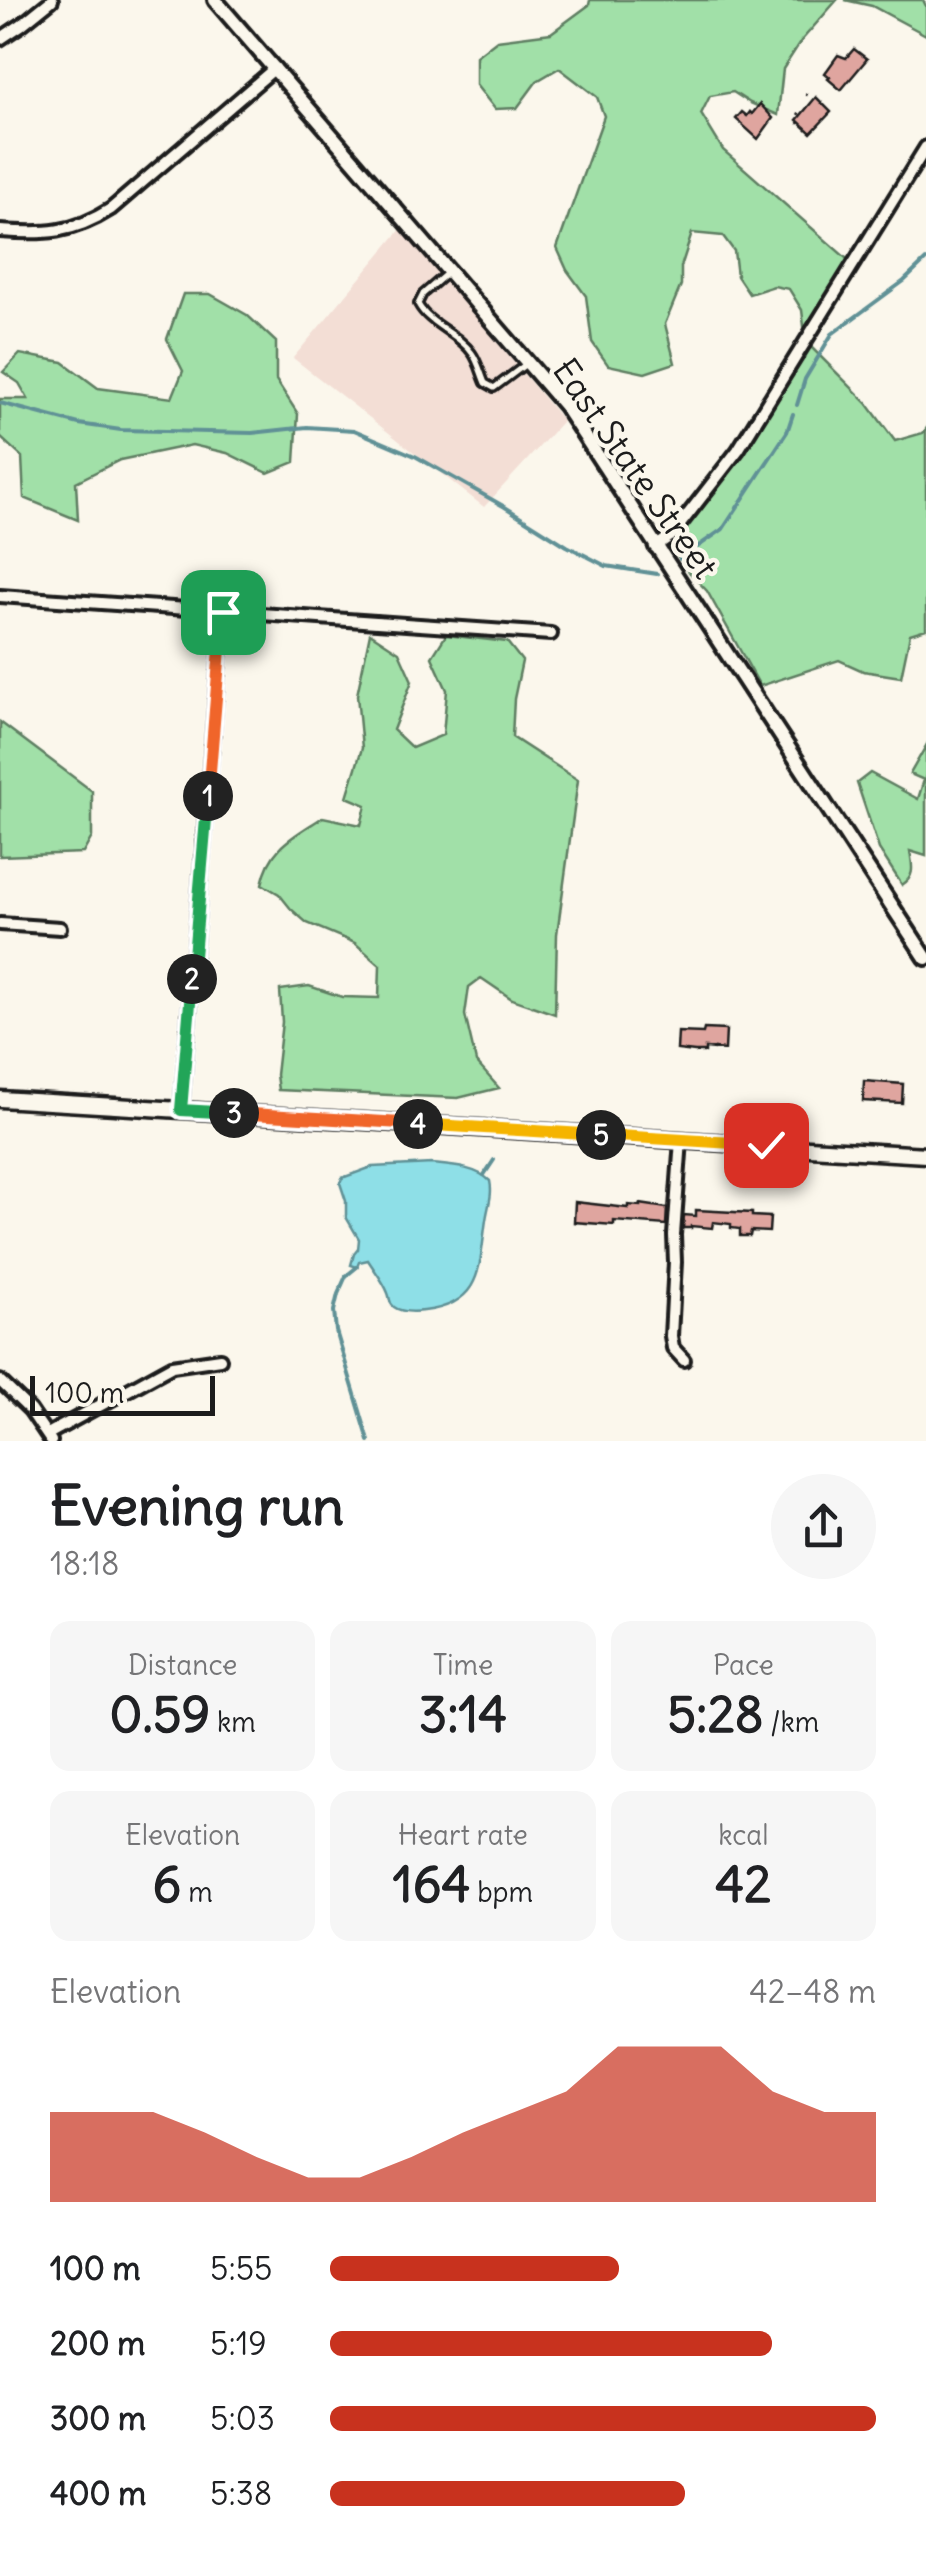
<!DOCTYPE html>
<html lang="en">
<head>
<meta charset="utf-8">
<style>
  body { margin:0; font-family:Delius,sans-serif; background:#f6f6f6; color:#202124; height:100vh; display:flex; flex-direction:column; font-size:38px; white-space:nowrap }
  * { box-sizing:border-box; margin:0 }
  p { font-size:32px; color:#757577 }
  .icon { flex:none; width:55px; height:55px; fill:none; stroke:currentColor; stroke-width:2; stroke-linecap:round; stroke-linejoin:round }
  .map { position:relative; height:1441px; overflow:hidden }
  .side { display:flex; flex-direction:column; background:#fff; flex:1 }
  .side>* { flex:none }
  .scale { position:absolute; left:30px; bottom:25px; width:185px; box-sizing:border-box; padding-left:10px; border:5px solid #1c1c1c; border-top:0; font-size:28px; line-height:35px; white-space:nowrap; color:#1c1c1c; -webkit-text-stroke:8px #fbf7ec; paint-order:stroke }
  .pin { position:absolute; display:grid; place-items:center; width:85px; height:85px; color:#fff; margin:-42px; border-radius:20px; box-shadow:0 5px 15px #0006 }
  .km { position:absolute; width:50px; height:50px; margin:-25px; border-radius:50%; background:#222; color:#fff; font-size:28px; line-height:50px; text-align:center }
  .round { display:grid; place-items:center; flex:none; width:105px; height:105px; border-radius:52px; background:#f6f6f6 }
  .summary { display:flex; align-items:center; justify-content:space-between; height:170px; padding:0 50px }
  h1 { font-size:55px; font-weight:700; line-height:75px }
  .metrics { display:grid; grid-template-columns:repeat(3,1fr); gap:15px; height:170px; padding:10px 50px }
  .metrics div { display:grid; align-content:center; border-radius:20px; background:#f6f6f6; text-align:center }
  .metrics b { font-size:50px; font-weight:700 }
  .metrics small { font-size:28px; font-weight:400 }
  .metrics p { font-size:28px }
  .chart { height:280px; padding:20px 50px }
  .chart p { display:flex; justify-content:space-between }
  .chart svg { width:100%; height:180px; margin-top:10px; fill:#c8321e; opacity:.7 }
  ul { padding:0 50px; list-style:none; font-size:32px }
  li { display:grid; grid-template-columns:160px 120px 1fr; align-items:center; height:75px }
  li i { height:25px; border-radius:12px; background:#c8321e }
  .map>svg:first-child { display:block }
  .built { fill:#f3ded5 }
  .green { fill:#a1e0a8; stroke:#5e7e62; stroke-width:2.5 }
  .water { fill:#8edfe7; stroke:#609196; stroke-width:2.5 }
  .lines { fill:none; stroke-linecap:round; stroke-linejoin:round }
  .stream { stroke:#609196; stroke-width:4 }
  .building { fill:#dfa59f; stroke:#1c1c1c; stroke-width:2.5 }
  .service-casing { stroke:#1c1c1c; stroke-width:12 }
  .minor-casing { stroke:#1c1c1c; stroke-width:18 }
  .tertiary-casing { stroke:#1c1c1c; stroke-width:20 }
  .secondary-casing { stroke:#1c1c1c; stroke-width:21 }
  .path { stroke:#1c1c1c; stroke-width:2.5; stroke-dasharray:2.5 8; stroke-linecap:butt }
  .service { stroke:#fbf7ec; stroke-width:5 }
  .minor { stroke:#fbf7ec; stroke-width:10 }
  .tertiary { stroke:#fbf7ec; stroke-width:12 }
  .secondary { stroke:#fbf7ec; stroke-width:14 }
  .split-1-casing { stroke:#fff; stroke-width:20 }
  .split-2-casing { stroke:#fff; stroke-width:20 }
  .split-3-casing { stroke:#fff; stroke-width:20 }
  .split-4-casing { stroke:#fff; stroke-width:20 }
  .split-5-casing { stroke:#fff; stroke-width:20 }
  .split-6-casing { stroke:#fff; stroke-width:20 }
  .split-1 { stroke:#f0652b; stroke-width:12 }
  .split-2 { stroke:#22a559; stroke-width:12 }
  .split-3 { stroke:#22a559; stroke-width:12 }
  .split-4 { stroke:#f0652b; stroke-width:12 }
  .split-5 { stroke:#f5b400; stroke-width:12 }
  .split-6 { stroke:#f5b400; stroke-width:12 }
  .labels { text-anchor:middle; dominant-baseline:central; stroke-width:9; stroke-linejoin:round; paint-order:stroke }
  .street-label { font-size:35px; fill:#1c1c1c; stroke:#fbf7ec }
</style>
</head>
<body>
<div class="map">
<svg width="926" height="1441" viewBox="0 0 926 1441">
  <rect width="100%" height="100%" fill="#fbf7ec"/>
  <filter id="ink" filterUnits="userSpaceOnUse"><feTurbulence type="fractalNoise" baseFrequency=".01" numOctaves="2"/><feDisplacementMap in="SourceGraphic" scale="20" xChannelSelector="R" yChannelSelector="G"/><feConvolveMatrix kernelMatrix="1 2 1 2 8 2 1 2 1" color-interpolation-filters="sRGB"/></filter>
  <g filter="url(#ink)">
    <path class="built" d="M 402,228 L 563,421 L 484,507 L 293,358 Z"/>
    <path class="green" d="M 590,0 L 837,0 L 801,41 L 783,69 L 778,115 L 750,103 L 733,92 L 710,96 L 701,114 L 723,150 L 854,265 L 806,342 L 867,403 L 895,441 L 923,433 L 926,429 L 926,629 L 910,634 L 901,677 L 863,671 L 839,660 L 760,686 L 707,591 L 690,573 L 666,540 L 717,480 L 806,342 L 802,310 L 789,289 L 774,286 L 749,294 L 737,276 L 734,251 L 723,236 L 692,233 L 681,267 L 681,285 L 665,324 L 675,363 L 645,373 L 608,365 L 592,342 L 586,296 L 567,270 L 557,248 L 604,116 L 597,97 L 559,68 L 537,81 L 517,108 L 495,109 L 476,85 L 476,56 L 497,40 L 551,33 L 589,5 Z
      M 845,0 L 923,0 L 926,6 L 926,35 L 872,6 Z
      M 183,294 L 210,294 L 247,315 L 276,342 L 276,380 L 298,414 L 295,462 L 268,473 L 227,453 L 192,445 L 120,460 L 76,482 L 78,520 L 24,498 L 22,457 L 0,437 L 0,399 L 28,399 L 19,383 L 3,372 L 20,354 L 63,362 L 98,388 L 172,398 L 183,371 L 167,339 Z
      M 370,633 L 399,652 L 412,681 L 393,730 L 412,748 L 443,735 L 447,690 L 432,657 L 446,635 L 507,642 L 522,661 L 514,699 L 512,737 L 578,780 L 557,934 L 555,1014 L 512,999 L 481,978 L 469,987 L 465,1015 L 476,1062 L 499,1088 L 458,1098 L 278,1090 L 276,1075 L 282,1022 L 280,990 L 309,986 L 342,997 L 379,998 L 380,965 L 355,943 L 307,923 L 291,909 L 279,894 L 262,884 C 270,846 293,837 323,817 L 361,825 L 366,805 L 347,797 L 362,748 L 357,695 Z
      M 0,722 L 92,791 L 92,837 L 83,853 L 0,856 Z
      M 926,746 L 926,856 L 910,851 C 912,865 916,876 902,885 L 879,849 L 857,783 L 870,773 L 918,799 L 924,780 L 910,774 Z"/>
    <path class="water" d="M 432,1164 C 452,1166 476,1167 490,1181 C 493,1195 488,1206 486,1220 C 479,1267 483,1304 424,1311 C 415,1312 402,1313 394,1307 C 388,1302 391,1300 388,1293 C 384,1282 375,1271 368,1260 L 359,1262 L 357,1267 L 351,1265 L 354,1254 L 358,1249 L 359,1239 L 346,1217 L 346,1201 L 340,1183 L 342,1178 L 372,1167 Z"/>
    <g class="lines">
      <path class="stream" d="M 0,403 L 79,424 L 121,430 L 252,433 L 307,427 L 354,430 L 415,456 L 505,507 L 567,546 L 606,566 L 657,574
        M 797,405 L 805,379 L 832,334 L 904,281 L 926,260
        M 680,559 L 723,529 L 787,432 L 793,414
        M 484,1175 L 494,1160
        M 357,1267 L 346,1276 L 338,1294 L 334,1311 L 336,1331 L 369,1441"/>
    </g>
    <path class="building" d="M 854,49 L 867,59 L 841,90 L 828,79 L 830,77 L 825,73 L 838,55 L 846,58 Z
      M 816,97 L 831,112 L 811,133 L 797,120 Z
      M 760,104 L 773,118 L 758,139 L 736,119 L 742,112 L 747,116 L 750,112 L 752,114 Z
      M 704,1029 L 726,1030 L 725,1050 L 705,1048 L 705,1052 L 695,1052 L 677,1050 L 678,1032 L 703,1033 Z
      M 864,1081 L 903,1084 L 902,1103 L 863,1101 Z
      M 575,1202 L 628,1208 L 628,1205 L 640,1206 L 640,1204 L 667,1208 L 666,1225 L 614,1221 L 614,1225 L 574,1222 Z
      M 696,1210 L 752,1213 L 752,1216 L 770,1217 L 769,1232 L 751,1231 L 750,1236 L 740,1236 L 740,1229 L 731,1228 L 731,1224 L 713,1222 L 712,1228 L 691,1226 L 691,1228 L 683,1228 L 684,1215 L 696,1216 Z"/>
    <g class="lines">
      <defs>
        <path id="service" d="M 446,274 L 423,294 L 418,304 C 429,325 458,333 472,353 C 478,361 481,374 485,383 L 494,388 L 526,364"/>
        <path id="minor" d="M 0,39 L 21,25 L 52,0
          M 0,231 C 44,234 72,234 111,209 L 275,68
          M 655,547 L 672,535 L 738,450 L 926,147
          M 0,596 L 551,634
          M 0,924 L 60,928
          M 181,1110 L 223,613
          M 681,1140 L 674,1235 L 675,1262 L 671,1336 L 673,1348 L 684,1360
          M 0,1381 L 30,1410 L 51,1441
          M 48,1434 L 172,1366 L 220,1359"/>
        <path id="tertiary" d="M 215,0 L 565,406 L 926,958"/>
        <path id="secondary" d="M 0,1099 L 926,1155"/>
      </defs>
      <use href="#service" class="service-casing"/>
      <use href="#minor" class="minor-casing"/>
      <use href="#tertiary" class="tertiary-casing"/>
      <use href="#secondary" class="secondary-casing"/>
      <path class="path" d="M 806,96 L 807,91
        M 799,124 L 796,119 L 800,111"/>
      <use href="#service" class="service"/>
      <use href="#minor" class="minor"/>
      <use href="#tertiary" class="tertiary"/>
      <use href="#secondary" class="secondary"/>
    </g>
  </g>
  <g class="lines" filter="url(#ink)">
    <defs>
      <path id="split-1" d="M 208,796 L 223,612"/>
      <path id="split-2" d="M 192,979 L 208,796"/>
      <path id="split-3" d="M 192,979 L 181,1110 L 234,1113"/>
      <path id="split-4" d="M 234,1113 L 418,1124"/>
      <path id="split-5" d="M 418,1124 L 601,1135"/>
      <path id="split-6" d="M 601,1135 L 766,1145"/>
    </defs>
    <use href="#split-1" class="split-1-casing"/>
    <use href="#split-2" class="split-2-casing"/>
    <use href="#split-3" class="split-3-casing"/>
    <use href="#split-4" class="split-4-casing"/>
    <use href="#split-5" class="split-5-casing"/>
    <use href="#split-6" class="split-6-casing"/>
    <use href="#split-1" class="split-1"/>
    <use href="#split-2" class="split-2"/>
    <use href="#split-3" class="split-3"/>
    <use href="#split-4" class="split-4"/>
    <use href="#split-5" class="split-5"/>
    <use href="#split-6" class="split-6"/>
  </g>
  <g class="labels">
    <g class="street-label">
      <text transform="translate(636 468) rotate(55)">East State Street</text>
    </g>
  </g>
</svg>
<div class="scale">100 m</div>
<div class="pin" style="left:223px;top:612px;background:#1e9e55"><svg class="icon" aria-label="arrive" viewBox="0 0 24 24"><path d="M6 21V4h12l-3 4 3 4H6"/></svg></div>
<div class="pin" style="left:766px;top:1145px;background:#d93025"><svg class="icon" aria-label="check" viewBox="0 0 24 24"><path d="M5 12l5 5 9-10"/></svg></div>
<b class="km" style="left:208px;top:796px">1</b>
<b class="km" style="left:192px;top:979px">2</b>
<b class="km" style="left:234px;top:1113px">3</b>
<b class="km" style="left:418px;top:1124px">4</b>
<b class="km" style="left:601px;top:1135px">5</b>
</div>
<section class="side">
<div class="summary"><div><h1>Evening run</h1><p>18:18</p></div><a class="round"><svg class="icon" aria-label="share" viewBox="0 0 24 24"><path d="M12 15V3M7 8l5-5 5 5M5 13v7h14v-7"/></svg></a></div>
<div class="metrics">
<div><p>Distance</p><b>0.59<small> km</small></b></div>
<div><p>Time</p><b>3:14</b></div>
<div><p>Pace</p><b>5:28<small> /km</small></b></div>
</div>
<div class="metrics">
<div><p>Elevation</p><b>6<small> m</small></b></div>
<div><p>Heart rate</p><b>164<small> bpm</small></b></div>
<div><p>kcal</p><b>42</b></div>
</div>
<div class="chart"><p><span>Elevation</span>42–48 m</p>
<svg viewBox="0 0 160 44" preserveAspectRatio="none"><path d="M0 44V22L10 22L20 22L30 27L40 33L50 38L60 38L70 33L80 27L90 22L100 17L110 6L120 6L130 6L140 17L150 22L160 22V44z"/></svg>
</div>
<ul>
<li><b>100 m</b>5:55<i style="width:53%"></i></li>
<li><b>200 m</b>5:19<i style="width:81%"></i></li>
<li><b>300 m</b>5:03<i style="width:100%"></i></li>
<li><b>400 m</b>5:38<i style="width:65%"></i></li>
</ul>
</section>
</body>
</html>
